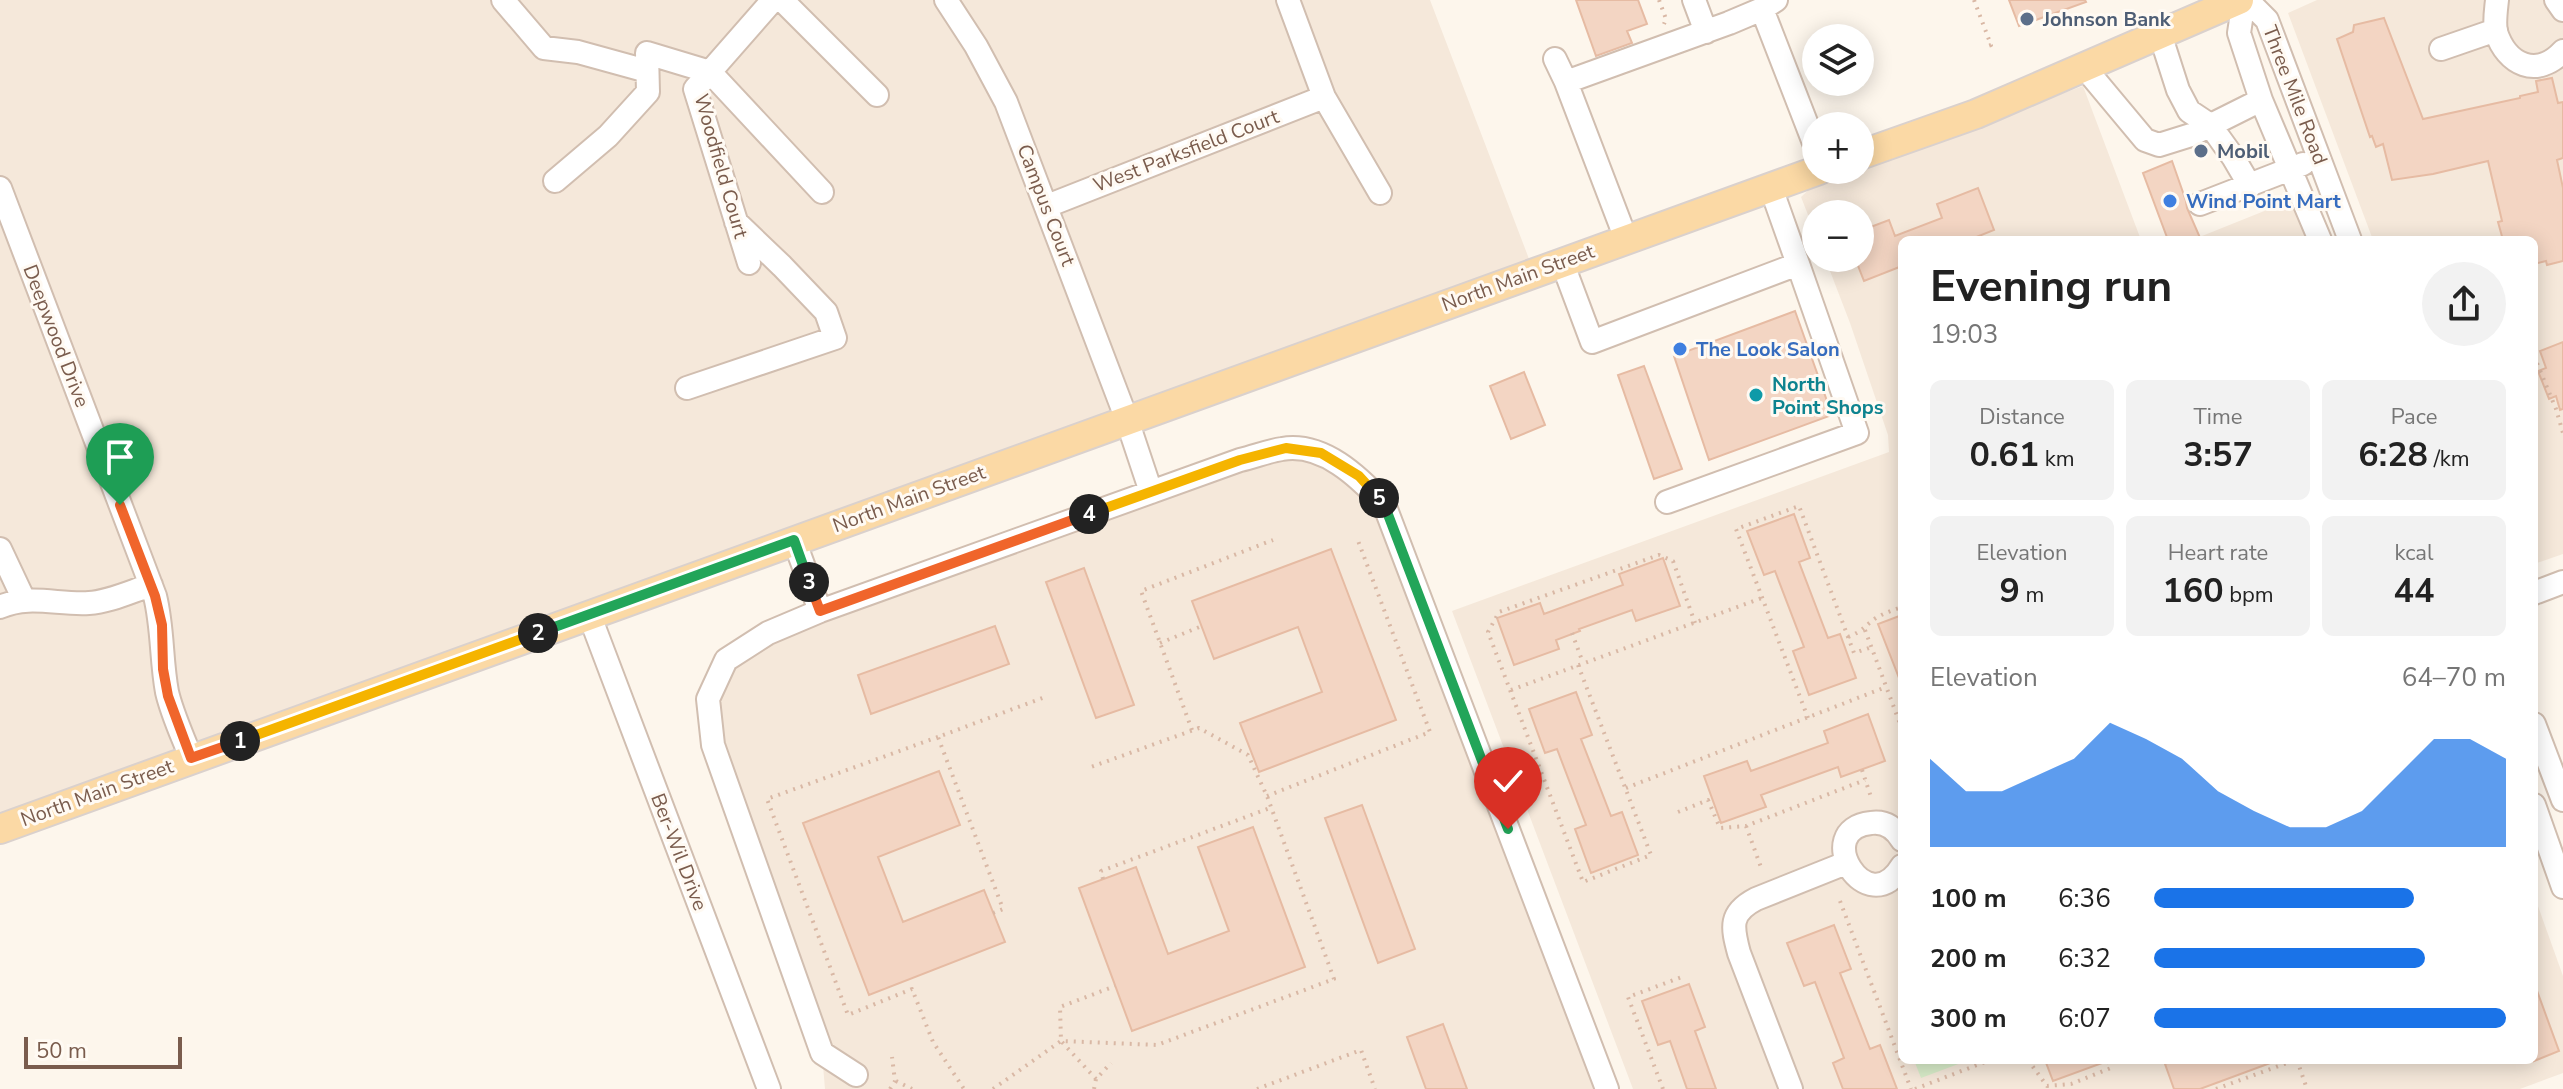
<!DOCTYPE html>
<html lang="en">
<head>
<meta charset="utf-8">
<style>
  body { margin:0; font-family:"Nunito Sans",sans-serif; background:#f2f2f2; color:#222; height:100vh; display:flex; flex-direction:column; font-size:30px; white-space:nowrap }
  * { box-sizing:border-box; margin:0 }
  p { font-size:26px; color:#767676 }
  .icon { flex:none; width:44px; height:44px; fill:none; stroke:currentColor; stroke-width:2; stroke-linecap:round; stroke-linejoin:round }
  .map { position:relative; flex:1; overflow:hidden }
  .drawer { position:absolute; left:1898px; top:236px; width:640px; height:828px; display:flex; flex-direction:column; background:#fff; border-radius:12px; box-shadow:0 4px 20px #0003 }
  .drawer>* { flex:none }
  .tools { position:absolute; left:1802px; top:24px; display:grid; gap:16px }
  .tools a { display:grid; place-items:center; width:72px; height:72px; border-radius:50%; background:#fff; box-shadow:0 4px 20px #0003; font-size:40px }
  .scale { position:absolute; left:24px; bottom:20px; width:158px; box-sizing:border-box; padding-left:8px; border:4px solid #7a5c4d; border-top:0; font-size:22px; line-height:28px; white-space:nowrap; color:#7a5c4d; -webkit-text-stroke:6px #fffaf3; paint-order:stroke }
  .pin { position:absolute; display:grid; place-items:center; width:68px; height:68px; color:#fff; margin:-82px -34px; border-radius:50% 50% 50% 0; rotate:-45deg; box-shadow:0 0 8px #0007 }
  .pin .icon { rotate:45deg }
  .km { position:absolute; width:40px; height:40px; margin:-20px; border-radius:50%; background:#222; color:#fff; font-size:22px; line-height:40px; text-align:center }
  .round { display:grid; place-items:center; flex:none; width:84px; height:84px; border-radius:42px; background:#f2f2f2 }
  .headline { display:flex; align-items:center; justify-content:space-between; height:136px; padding:0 32px }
  h1 { font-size:44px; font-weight:700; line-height:60px }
  .stats { display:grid; grid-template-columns:repeat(3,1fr); gap:12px; height:136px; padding:8px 32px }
  .stats div { display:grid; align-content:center; border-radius:12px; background:#f2f2f2; text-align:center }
  .stats b { font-size:34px; font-weight:700 }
  .stats small { font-size:22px; font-weight:400 }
  .stats p { font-size:22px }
  .chart { height:224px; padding:16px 32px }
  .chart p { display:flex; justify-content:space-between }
  .chart svg { width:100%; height:144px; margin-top:8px; fill:#1a73e8; opacity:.7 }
  ul { padding:0 32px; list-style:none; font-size:26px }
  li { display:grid; grid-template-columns:128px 96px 1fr; align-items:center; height:60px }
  li i { height:20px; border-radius:10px; background:#1a73e8 }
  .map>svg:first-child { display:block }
  .residential { fill:#f5e8da }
  .green { fill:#d8ecc9 }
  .building { fill:#f3d5c3; stroke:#e6bba3; stroke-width:2 }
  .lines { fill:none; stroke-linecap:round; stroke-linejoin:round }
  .minor-casing { stroke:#d1beb0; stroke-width:26 }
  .major-casing { stroke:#dad1cd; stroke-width:32 }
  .path { stroke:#d9b8a5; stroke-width:4; stroke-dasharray:2 6; stroke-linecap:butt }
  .minor { stroke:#fff; stroke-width:22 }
  .major { stroke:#fbd9a5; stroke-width:28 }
  .split-1-casing { stroke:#fff; stroke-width:16 }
  .split-2-casing { stroke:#fff; stroke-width:16 }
  .split-3-casing { stroke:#fff; stroke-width:16 }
  .split-4-casing { stroke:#fff; stroke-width:16 }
  .split-5-casing { stroke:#fff; stroke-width:16 }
  .split-6-casing { stroke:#fff; stroke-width:16 }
  .split-1 { stroke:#f0652b; stroke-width:10 }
  .split-2 { stroke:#f5b400; stroke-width:10 }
  .split-3 { stroke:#22a559; stroke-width:10 }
  .split-4 { stroke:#f0652b; stroke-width:10 }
  .split-5 { stroke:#f5b400; stroke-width:10 }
  .split-6 { stroke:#22a559; stroke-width:10 }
  .service-dot { fill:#5c6f8a; stroke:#fffaf3; stroke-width:3 }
  .shop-dot { fill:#3f7fe0; stroke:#fffaf3; stroke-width:3 }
  .culture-dot { fill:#0f9aa8; stroke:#fffaf3; stroke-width:3 }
  .labels { text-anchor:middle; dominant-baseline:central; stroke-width:6; stroke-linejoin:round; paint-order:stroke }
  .service-label { font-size:20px; font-weight:bold; fill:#4e5e75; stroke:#fffaf3; text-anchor:start }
  .street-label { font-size:20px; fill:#7a5c4d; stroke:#fffaf3 }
  .shop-label { font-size:20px; font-weight:bold; fill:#366cbe; stroke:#fffaf3; text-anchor:start }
  .culture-label { font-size:20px; font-weight:bold; fill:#0d838f; stroke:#fffaf3; text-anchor:start }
</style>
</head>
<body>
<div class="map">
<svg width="2563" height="1089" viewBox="0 0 2563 1089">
  <rect width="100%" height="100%" fill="#fdf6ec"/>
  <path class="residential" d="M 0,0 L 1430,0 L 1534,272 L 0,828 Z
    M 2317,0 L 2563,0 L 2563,554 L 2534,564 L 2534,240 L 2373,240 L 2288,13 Z
    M 2083,86 L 2141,240 L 1902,240 L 1902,1060 L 2534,1060 L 2534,895 L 2563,976 L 2563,1073 L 2520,1089 L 1633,1089 L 1452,611 L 1889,452 L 1888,435 L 1850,323 L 1825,258 L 1860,258 L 1860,214 L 1816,214 L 1816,235 L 1801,197 L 1814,185 L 1853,170 L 1860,170 L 1860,167 Z
    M 2294,199 L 2302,215 L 2307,240 L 2192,240 Z
    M 1321,453 L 1384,504 L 1607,1089 L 825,1089 L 822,1053 L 708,699 L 726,660 L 768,633 L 1240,460 Z"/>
  <path class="green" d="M 1914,1060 L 1959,1060 L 1961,1063 L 1921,1078 Z"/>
  <path class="building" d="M 1576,0 L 1638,0 L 1647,24 L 1627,31 L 1632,43 L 1596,56 Z
    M 2009,0 L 2085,0 L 2086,2 L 2019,26 Z
    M 2384,18 L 2423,119 L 2520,98 L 2520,96 L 2538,92 L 2536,81 L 2552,78 L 2558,103 L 2563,102 L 2563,158 L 2557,160 L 2563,188 L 2563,261 L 2547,265 L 2546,261 L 2534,264 L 2534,240 L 2503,240 L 2498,222 L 2502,221 L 2488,161 L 2433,174 L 2392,180 L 2383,144 L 2376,147 L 2372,136 L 2370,137 L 2337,39 L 2353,32 L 2354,25 Z
    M 2172,161 L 2186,201 L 2187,208 L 2201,240 L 2168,240 L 2143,173 Z
    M 1978,188 L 1994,230 L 1969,240 L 1902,240 L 1902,266 L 1864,281 L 1855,258 L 1860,258 L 1860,231 L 1889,220 L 1895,236 L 1942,218 L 1937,204 Z
    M 1795,311 L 1832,415 L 1709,460 L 1674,356 Z
    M 2563,342 L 2563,409 L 2560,410 L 2556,396 L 2549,399 L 2538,371 L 2546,368 L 2540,351 Z
    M 1644,366 L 1682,469 L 1654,479 L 1618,375 Z
    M 1524,372 L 1545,425 L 1511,439 L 1490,386 Z
    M 1794,514 L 1810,558 L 1799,562 L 1828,638 L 1840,634 L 1856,678 L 1809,695 L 1793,651 L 1804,647 L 1775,571 L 1764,575 L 1747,531 Z
    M 1331,549 L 1396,720 L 1259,772 L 1240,723 L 1322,692 L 1298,627 L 1214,659 L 1192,601 Z
    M 1663,558 L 1680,606 L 1636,621 L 1632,610 L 1579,629 L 1580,631 L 1556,640 L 1559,649 L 1514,665 L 1497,618 L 1540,603 L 1544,614 L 1623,585 L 1619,574 Z
    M 1084,568 L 1134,705 L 1096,718 L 1046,582 Z
    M 1902,615 L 1902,683 L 1901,683 L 1878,624 Z
    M 995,626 L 1009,664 L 871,714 L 858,675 Z
    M 1576,692 L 1592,735 L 1581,739 L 1611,816 L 1622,812 L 1638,855 L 1591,873 L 1575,829 L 1586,825 L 1557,749 L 1545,753 L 1529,709 Z
    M 1868,714 L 1885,761 L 1841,777 L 1838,767 L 1761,795 L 1766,807 L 1721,823 L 1704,776 L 1747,761 L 1751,771 L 1828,743 L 1824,731 Z
    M 939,771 L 960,825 L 878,857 L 903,922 L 984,890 L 1005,942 L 869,995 L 803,823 Z
    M 1362,805 L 1415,949 L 1378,963 L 1325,818 Z
    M 1253,827 L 1305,967 L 1132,1031 L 1079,888 L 1136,867 L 1168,954 L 1229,931 L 1198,847 Z
    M 1834,925 L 1851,969 L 1840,973 L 1870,1049 L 1880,1045 L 1897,1089 L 1843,1089 L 1833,1063 L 1844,1058 L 1815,982 L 1804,986 L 1787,943 Z
    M 1689,984 L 1705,1027 L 1695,1031 L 1716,1089 L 1687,1089 L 1670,1041 L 1658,1045 L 1642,1001 Z
    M 2534,988 L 2536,988 L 2559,1051 L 2534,1061 Z
    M 1443,1024 L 1467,1089 L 1426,1089 L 1407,1037 Z
    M 2045,1060 L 2104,1060 L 2105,1062 L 2053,1081 Z
    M 2174,1060 L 2273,1060 L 2273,1062 L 2200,1089 L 2174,1089 L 2165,1064 Z"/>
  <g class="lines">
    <defs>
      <path id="minor" d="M 503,0 L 544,48 L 578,52 L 647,71
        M 782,0 L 877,95
        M 946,0 L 976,46 L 1006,102 L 1127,420 L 1151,492
        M 1288,0 L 1324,97 L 1380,193
        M 1694,0 L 1706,32
        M 2244,0 L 2239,33 L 2261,100 L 2320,240
        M 2247,0 L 2267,20 L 2350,240
        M 2497,0 C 2496,10 2494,22 2496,32 C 2507,65 2537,79 2563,51
        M 2556,0 L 2563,10
        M 1762,9 L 1816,148
        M 2160,34 L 2178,90 L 2189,111 L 2210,125 L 2233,157 L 2250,186
        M 2441,49 L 2496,30
        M 1555,59 L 1566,82 L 1626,239
        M 2084,67 L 2145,140 L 2159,145 L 2191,135 L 2261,100
        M 1566,82 L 1729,23 L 1762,9 L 1776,0
        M 555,181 L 608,136 L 648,92 L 647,53 L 710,72 L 822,192
        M 0,188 L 155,596 C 163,628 161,660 167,692 C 172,714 183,737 191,758
        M 2200,204 L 2303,164
        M 1047,206 L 1324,97
        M 1562,262 L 1592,342 L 1798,264 L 1771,188
        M 749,263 L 695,89 L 773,0
        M 687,388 L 835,338 L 826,312 L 782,266 L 736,222
        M 1667,502 L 1857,433 L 1798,264
        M 794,540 L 820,611
        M 0,549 L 24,600
        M 2534,593 L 2563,582
        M 0,607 C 29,594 58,605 89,603 C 109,602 132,591 151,585
        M 589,614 L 769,1089
        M 2534,724 L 2563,800
        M 2534,805 L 2563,887
        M 1902,840 C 1895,828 1885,821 1871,823 C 1810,829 1867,924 1902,866
        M 856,1075 L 822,1053 L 713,745 L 708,699 L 726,660 L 768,633 L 820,611 L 1240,460 C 1254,457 1268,451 1282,449 C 1323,442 1359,477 1384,504 L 1607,1089
        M 1791,1089 L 1739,953 C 1732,927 1729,913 1756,899 L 1846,863"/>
      <path id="major" d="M 1860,155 L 1976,114 L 2239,0
        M 0,829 L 1819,170"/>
    </defs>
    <use href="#minor" class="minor-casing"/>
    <use href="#major" class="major-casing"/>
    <path class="path" d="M 1659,0 L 1666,19 L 1664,24
      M 1974,0 L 1991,45 L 1985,47
      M 2534,356 L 2556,409 L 2563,433
      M 1865,630 L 1902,729
      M 1572,633 L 1583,663
      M 1848,637 C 1865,630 1864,626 1876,618 C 1884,613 1893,610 1902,607
      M 1160,643 L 1202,626
      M 1578,665 L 1651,855 L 1583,882 L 1488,632 L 1499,612 L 1659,555 L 1673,561 L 1695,623
      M 1511,690 L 1762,598
      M 1808,718 L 1736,529 L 1799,506 L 1854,653 L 1872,647
      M 1192,730 L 1141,591 L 1273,540
      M 938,737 L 767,799 L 848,1015 L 912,989 L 933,1042 L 964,1089
      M 1862,770 L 1872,800
      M 1626,788 L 1886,687
      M 1267,796 L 1430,732 L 1357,538
      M 1678,812 L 1708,800 L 1720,828 L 1746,826 L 1865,780
      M 1746,826 L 1762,870
      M 1103,879 L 1101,871 L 1270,808
      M 1840,901 L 1911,1089
      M 993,913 L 1003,909 L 938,737 L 1045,697
      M 2028,1060 L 2047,1086 L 2071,1084 L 2111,1068 L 2108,1060
      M 2297,1060 L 2307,1089
      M 1096,1079 L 1061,1041 L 1060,1007 L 1115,986
      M 896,1081 L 912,1089
      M 890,1089 L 895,1081 L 892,1057
      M 993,1089 L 1061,1041 L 1157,1045 L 1334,979 L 1267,796 L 1248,755 L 1199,728 L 1091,767
      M 1094,1089 L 1096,1079 L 1111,1063
      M 1257,1089 L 1361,1050 L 1375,1089
      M 1663,1089 L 1628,997 L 1682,977
      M 1915,1089 L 1990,1060
      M 2216,1089 L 2295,1060"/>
    <use href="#minor" class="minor"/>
    <use href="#major" class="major"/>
  </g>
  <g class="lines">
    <defs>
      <path id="split-1" d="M 120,505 L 155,596 L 162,625 L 163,669 L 168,696 L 191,758 L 240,741"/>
      <path id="split-2" d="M 240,741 L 538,633"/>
      <path id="split-3" d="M 538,633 L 794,540 L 809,582"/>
      <path id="split-4" d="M 809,582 L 820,611 L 1089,514"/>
      <path id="split-5" d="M 1089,514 L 1240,460 L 1286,448 L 1321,453 L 1359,476 L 1379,498"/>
      <path id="split-6" d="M 1379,498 L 1384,504 L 1508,829"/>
    </defs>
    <use href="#split-1" class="split-1-casing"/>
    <use href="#split-2" class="split-2-casing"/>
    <use href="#split-3" class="split-3-casing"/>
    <use href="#split-4" class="split-4-casing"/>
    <use href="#split-5" class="split-5-casing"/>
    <use href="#split-6" class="split-6-casing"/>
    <use href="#split-1" class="split-1"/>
    <use href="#split-2" class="split-2"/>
    <use href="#split-3" class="split-3"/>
    <use href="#split-4" class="split-4"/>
    <use href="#split-5" class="split-5"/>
    <use href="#split-6" class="split-6"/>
  </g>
  <g class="service-dot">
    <circle cx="2027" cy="19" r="8"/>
    <circle cx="2201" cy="151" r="8"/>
  </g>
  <g class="shop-dot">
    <circle cx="2170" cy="201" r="8"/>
    <circle cx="1680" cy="349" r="8"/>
  </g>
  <circle class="culture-dot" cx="1756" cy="395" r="8"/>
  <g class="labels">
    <g class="service-label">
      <text x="2043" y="19">Johnson Bank</text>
      <text x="2217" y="151">Mobil</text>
    </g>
    <g class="street-label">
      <text transform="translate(2295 95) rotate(69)">Three Mile Road</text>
      <text transform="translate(1186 151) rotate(-21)">West Parksfield Court</text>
      <text transform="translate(721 166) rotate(74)">Woodfield Court</text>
      <text transform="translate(1046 205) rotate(69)">Campus Court</text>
      <text transform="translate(1518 278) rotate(-20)">North Main Street</text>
      <text transform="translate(56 336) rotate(69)">Deepwood Drive</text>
      <text transform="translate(909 499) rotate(-20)">North Main Street</text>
      <text transform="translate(97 793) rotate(-20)">North Main Street</text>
      <text transform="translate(679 852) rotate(69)">Ber-Wil Drive</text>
    </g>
    <g class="shop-label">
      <text x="2186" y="201">Wind Point Mart</text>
      <text x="1696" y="349">The Look Salon</text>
    </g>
    <g class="culture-label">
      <text x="1772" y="384">North<tspan x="1772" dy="23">Point Shops</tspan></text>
    </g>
  </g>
</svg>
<div class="tools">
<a><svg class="icon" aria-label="layers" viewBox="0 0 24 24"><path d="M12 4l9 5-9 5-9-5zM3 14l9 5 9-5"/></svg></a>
<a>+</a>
<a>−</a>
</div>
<div class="scale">50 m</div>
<div class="pin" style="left:120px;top:505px;background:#1e9e55"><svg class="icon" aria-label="arrive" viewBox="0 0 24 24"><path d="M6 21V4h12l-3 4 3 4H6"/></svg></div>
<div class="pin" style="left:1508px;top:829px;background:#d93025"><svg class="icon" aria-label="check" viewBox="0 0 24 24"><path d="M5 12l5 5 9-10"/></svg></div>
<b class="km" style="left:240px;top:741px">1</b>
<b class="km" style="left:538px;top:633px">2</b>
<b class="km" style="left:809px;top:582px">3</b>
<b class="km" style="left:1089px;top:514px">4</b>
<b class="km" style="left:1379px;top:498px">5</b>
<section class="drawer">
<div class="headline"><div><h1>Evening run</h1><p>19:03</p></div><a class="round"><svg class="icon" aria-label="share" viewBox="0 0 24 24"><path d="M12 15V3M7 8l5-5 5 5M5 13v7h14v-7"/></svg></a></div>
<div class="stats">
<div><p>Distance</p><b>0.61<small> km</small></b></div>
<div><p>Time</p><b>3:57</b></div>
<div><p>Pace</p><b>6:28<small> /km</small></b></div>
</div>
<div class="stats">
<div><p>Elevation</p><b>9<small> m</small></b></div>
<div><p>Heart rate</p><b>160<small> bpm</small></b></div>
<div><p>kcal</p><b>44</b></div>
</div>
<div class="chart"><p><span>Elevation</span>64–70 m</p>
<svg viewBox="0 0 160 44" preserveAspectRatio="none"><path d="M0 44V17L10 27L20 27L30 22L40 17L50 6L60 11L70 17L80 27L90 33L100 38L110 38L120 33L130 22L140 11L150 11L160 17V44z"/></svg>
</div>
<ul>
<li><b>100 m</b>6:36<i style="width:74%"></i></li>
<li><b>200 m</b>6:32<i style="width:77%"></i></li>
<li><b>300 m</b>6:07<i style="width:100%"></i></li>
</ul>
</section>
</div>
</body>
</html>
